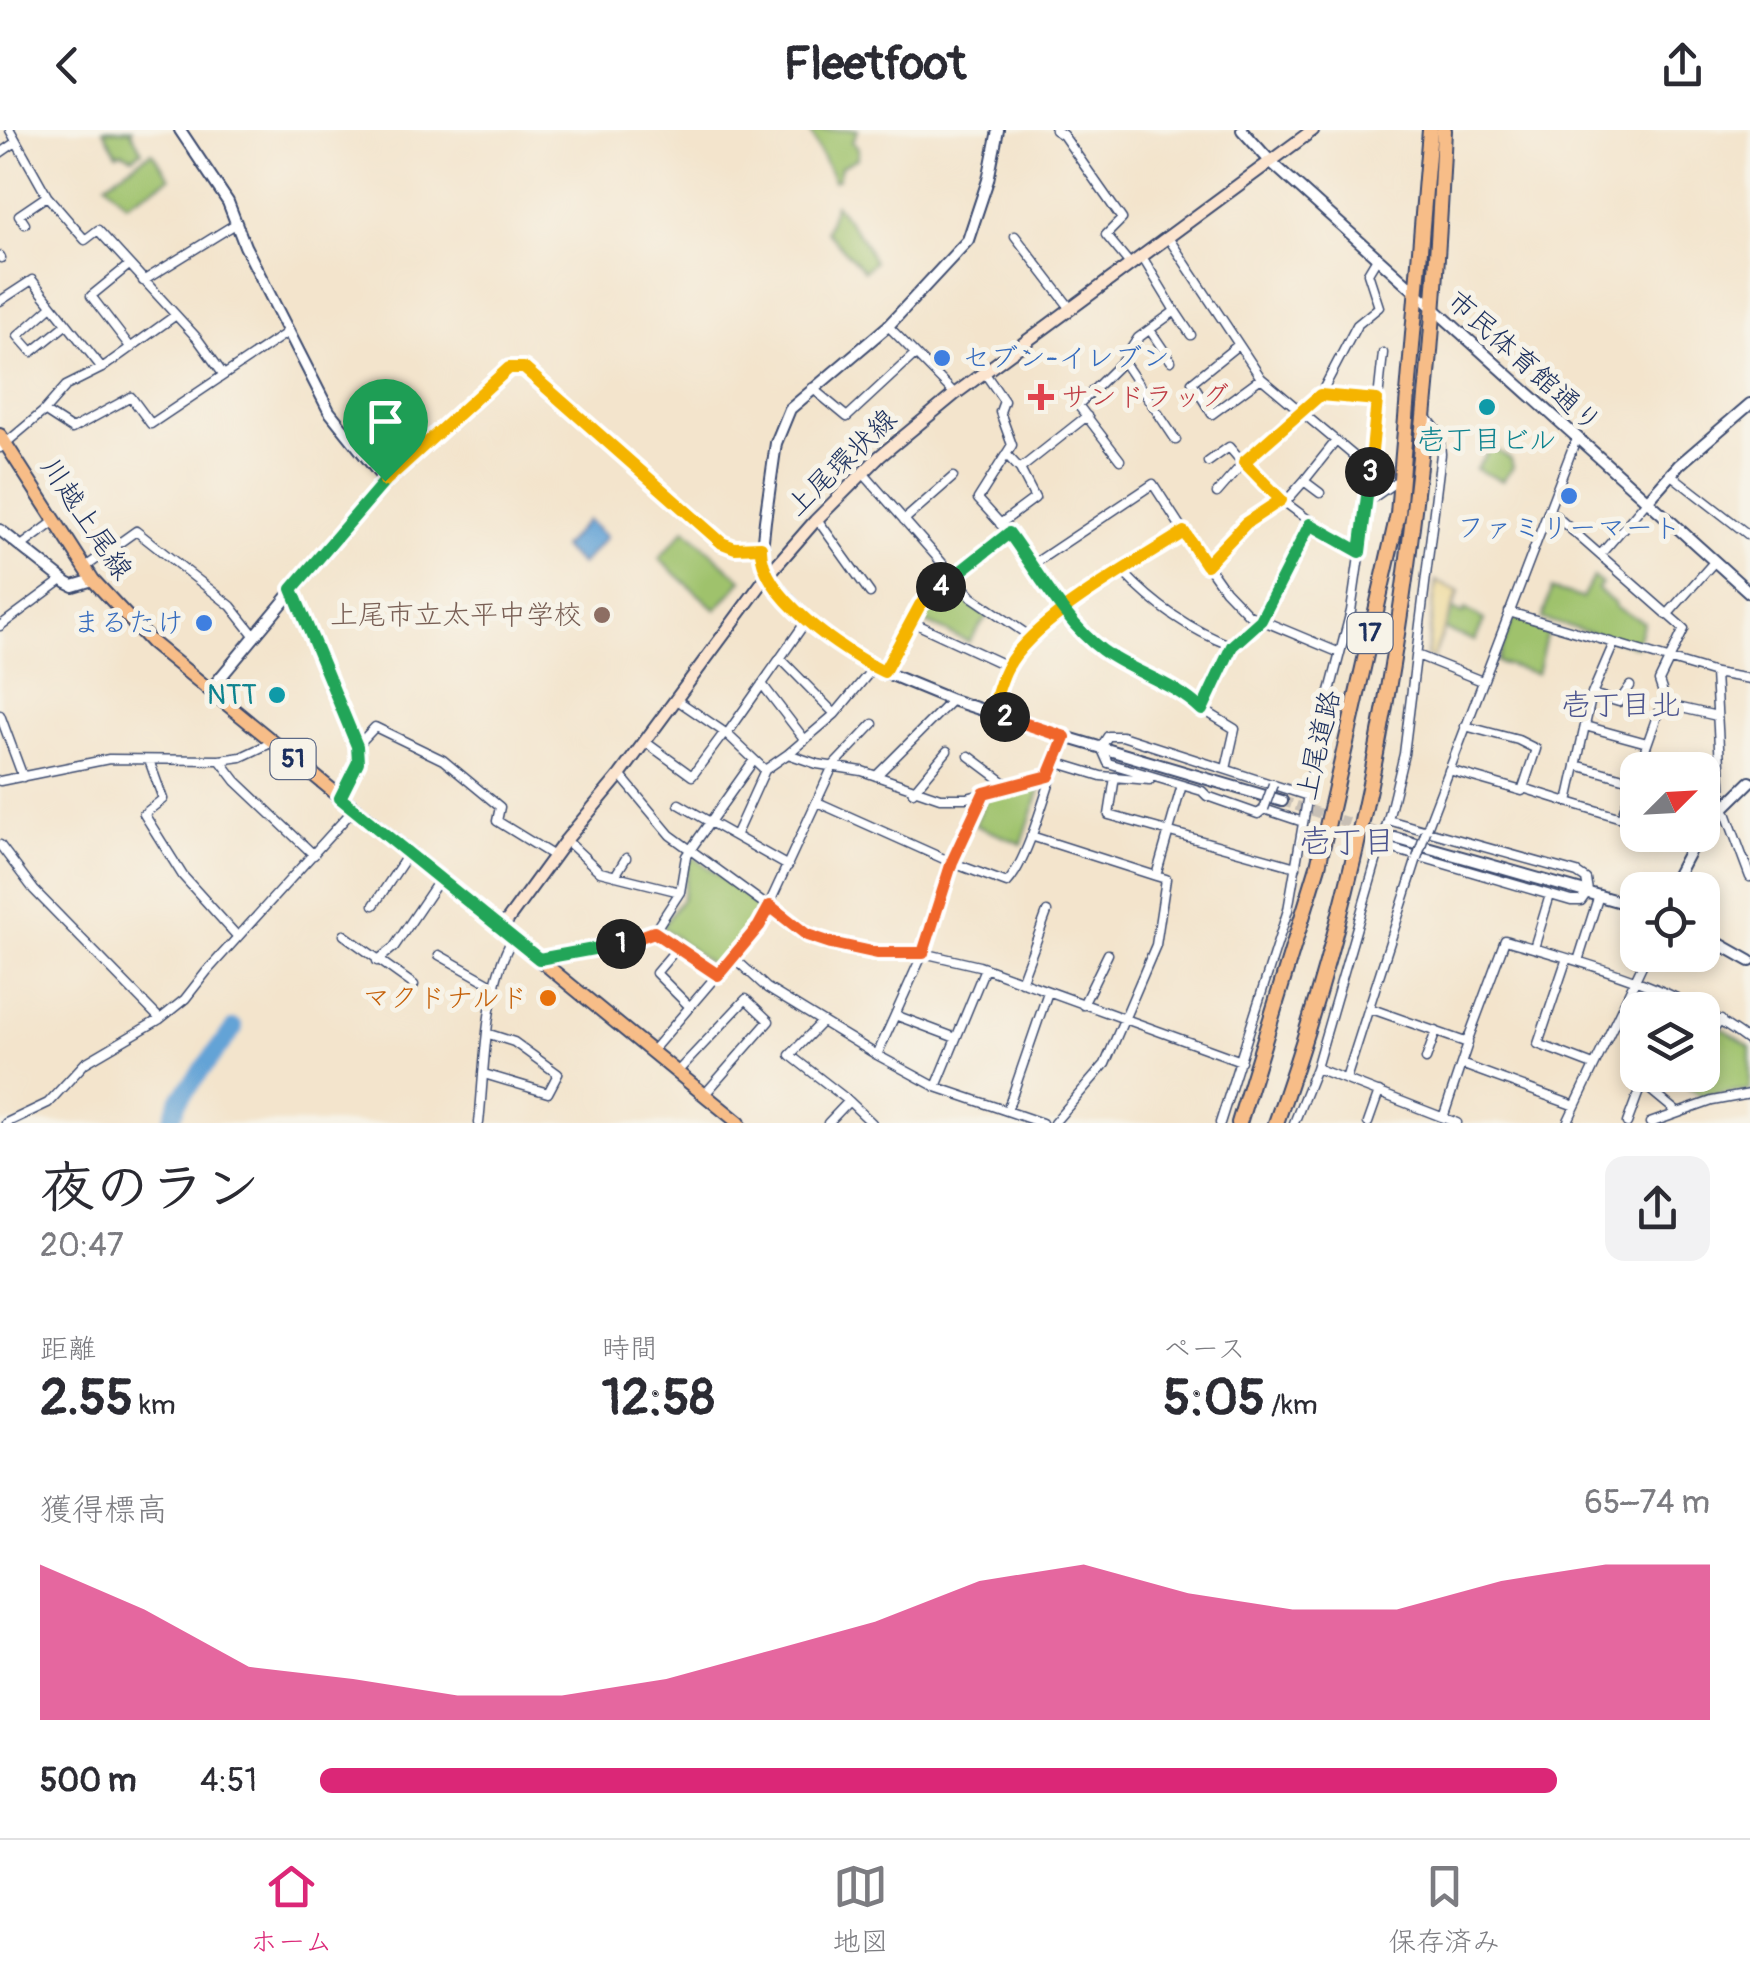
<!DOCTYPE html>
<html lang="ja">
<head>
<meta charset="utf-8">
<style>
  body { margin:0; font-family:Pangolin,"Klee One",sans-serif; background:#f2f2f3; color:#2b2b33; height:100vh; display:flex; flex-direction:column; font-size:38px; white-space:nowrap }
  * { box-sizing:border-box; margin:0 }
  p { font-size:32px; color:#7c7c81 }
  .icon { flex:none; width:55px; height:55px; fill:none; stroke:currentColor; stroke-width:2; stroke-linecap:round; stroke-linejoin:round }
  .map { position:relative; height:993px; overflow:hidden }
  .drawer { display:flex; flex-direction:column; background:#fff; flex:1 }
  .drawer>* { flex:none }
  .needle { width:65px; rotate:66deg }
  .fabs { position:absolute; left:1620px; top:622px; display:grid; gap:20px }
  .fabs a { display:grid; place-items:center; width:100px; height:100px; border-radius:20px; background:#fff; box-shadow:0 5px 15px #0003; font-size:50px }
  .pin { position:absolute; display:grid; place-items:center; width:85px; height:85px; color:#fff; margin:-102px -42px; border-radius:50% 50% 50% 0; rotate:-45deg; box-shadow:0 0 10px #0007 }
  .pin .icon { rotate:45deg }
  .km { position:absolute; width:50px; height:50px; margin:-25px; border-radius:50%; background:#222; color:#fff; font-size:28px; line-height:50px; text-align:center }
  .round { display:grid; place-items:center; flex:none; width:105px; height:105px; border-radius:20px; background:#f2f2f3 }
  .head { display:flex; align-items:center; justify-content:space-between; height:170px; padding:0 40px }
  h1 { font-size:55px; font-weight:700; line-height:75px }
  .stats { display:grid; grid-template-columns:repeat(3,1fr); gap:15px; height:170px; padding:10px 40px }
  .stats div { display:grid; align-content:center }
  .stats b { font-size:50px; font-weight:700 }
  .stats small { font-size:28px; font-weight:400 }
  .stats p { font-size:28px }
  .chart { height:280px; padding:20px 40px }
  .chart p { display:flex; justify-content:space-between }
  .chart svg { width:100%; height:180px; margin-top:10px; fill:#db2777; opacity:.7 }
  ul { padding:0 40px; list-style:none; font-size:32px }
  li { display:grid; grid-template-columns:160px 120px 1fr; align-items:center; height:75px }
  li i { height:25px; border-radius:12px; background:#db2777 }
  header { display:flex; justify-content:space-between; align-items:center; height:130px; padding:0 40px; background:#fff; font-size:45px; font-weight:700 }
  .menu { display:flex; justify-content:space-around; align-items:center; height:140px; border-top:2px solid #e1e1e2; background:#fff; font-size:28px; color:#7c7c81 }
  .menu a { display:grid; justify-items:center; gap:5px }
  .menu .active { color:#db2777 }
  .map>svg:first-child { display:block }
  .green { fill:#9fc26c; stroke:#5d7865; stroke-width:2.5 }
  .sand { fill:#eeda9e; stroke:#84847e; stroke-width:2.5 }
  .water { fill:#64a3d6; stroke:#40699a; stroke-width:2.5 }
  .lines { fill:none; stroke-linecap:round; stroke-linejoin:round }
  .river { stroke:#64a3d6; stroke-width:18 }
  .tertiary-tunnel { stroke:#c8c0b6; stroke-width:10; stroke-dasharray:10 5; stroke-linecap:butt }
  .minor-casing { stroke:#3b4a6e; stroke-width:11 }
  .tertiary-casing { stroke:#3b4a6e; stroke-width:14 }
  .secondary-casing { stroke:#3b4a6e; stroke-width:15 }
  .primary-casing { stroke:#3b4a6e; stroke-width:16 }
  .trunk-casing { stroke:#3b4a6e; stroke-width:18 }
  .minor { stroke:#fff; stroke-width:8 }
  .tertiary { stroke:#fff; stroke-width:10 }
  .secondary { stroke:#fce5cf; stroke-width:11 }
  .primary { stroke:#f7bd88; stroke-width:12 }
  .trunk { stroke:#f7bd88; stroke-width:14 }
  .minor-bridge-casing { stroke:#3b4a6e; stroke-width:11; stroke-linecap:butt }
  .minor-bridge { stroke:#fff; stroke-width:8 }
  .split-1-casing { stroke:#fff; stroke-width:20 }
  .split-2-casing { stroke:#fff; stroke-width:20 }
  .split-3-casing { stroke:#fff; stroke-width:20 }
  .split-4-casing { stroke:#fff; stroke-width:20 }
  .split-5-casing { stroke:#fff; stroke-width:20 }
  .split-1 { stroke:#22a559; stroke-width:12 }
  .split-2 { stroke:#f0652b; stroke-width:12 }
  .split-3 { stroke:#f5b400; stroke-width:12 }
  .split-4 { stroke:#22a559; stroke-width:12 }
  .split-5 { stroke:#f5b400; stroke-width:12 }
  .shop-dot { fill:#3f7fe0; stroke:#f7f3e8; stroke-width:4 }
  .health-dot { fill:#e0444e; stroke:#f7f3e8; stroke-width:4 }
  .culture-dot { fill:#0f9aa8; stroke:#f7f3e8; stroke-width:4 }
  .education-dot { fill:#8d6e63; stroke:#f7f3e8; stroke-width:4 }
  .food-dot { fill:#e8710a; stroke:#f7f3e8; stroke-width:4 }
  .labels { text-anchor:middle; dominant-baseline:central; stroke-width:10; stroke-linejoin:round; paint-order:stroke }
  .shield { fill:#f7f3e8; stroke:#5d6a87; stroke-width:2.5 }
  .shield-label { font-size:25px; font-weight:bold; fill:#1b2f5e }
  .shop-label { font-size:28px; fill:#366cbe; stroke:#f7f3e8; text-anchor:start }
  .street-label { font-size:28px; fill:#1b2f5e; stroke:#f7f3e8 }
  .health-label { font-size:28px; fill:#be3a42; stroke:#f7f3e8; text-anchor:start }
  .culture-label { font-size:28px; fill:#0d838f; stroke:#f7f3e8 }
  .education-label { font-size:28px; fill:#785e54; stroke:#f7f3e8; text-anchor:end }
  .food-label { font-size:28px; fill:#c56008; stroke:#f7f3e8; text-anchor:end }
  .neighbourhood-label { font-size:30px; fill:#4c558f; stroke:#f7f3e8 }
  .quarter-label { font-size:32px; fill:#4c558f; stroke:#f7f3e8 }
</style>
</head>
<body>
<header><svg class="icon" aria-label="back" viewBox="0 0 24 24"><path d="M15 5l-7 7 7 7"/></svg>Fleetfoot<svg class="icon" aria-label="share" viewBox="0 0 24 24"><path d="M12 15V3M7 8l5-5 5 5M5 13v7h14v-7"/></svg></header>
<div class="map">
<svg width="1750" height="993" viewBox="0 0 1750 993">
  <rect width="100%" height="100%" fill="#f7f3e8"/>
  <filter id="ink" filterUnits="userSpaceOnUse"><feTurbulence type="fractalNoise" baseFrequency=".01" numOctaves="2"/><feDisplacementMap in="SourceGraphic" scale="20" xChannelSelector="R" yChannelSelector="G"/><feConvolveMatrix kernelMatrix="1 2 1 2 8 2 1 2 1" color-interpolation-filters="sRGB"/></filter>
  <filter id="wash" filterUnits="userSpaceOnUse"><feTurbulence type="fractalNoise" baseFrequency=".0048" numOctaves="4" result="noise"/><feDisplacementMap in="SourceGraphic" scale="40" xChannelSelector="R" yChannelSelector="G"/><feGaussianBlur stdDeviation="2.25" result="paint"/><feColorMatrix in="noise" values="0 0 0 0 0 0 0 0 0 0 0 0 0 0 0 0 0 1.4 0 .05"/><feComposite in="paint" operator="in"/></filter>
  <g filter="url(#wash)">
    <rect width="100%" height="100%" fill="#f3e4cc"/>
    <path class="green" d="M 103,0 L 132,0 L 131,2 L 142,21 L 133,27 L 121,22 L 117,24 Z
      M 809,0 L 858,0 L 852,12 L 858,18 L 858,28 L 841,37 L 838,49 L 834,51 Z
      M 152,22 L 170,48 L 126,74 L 106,53 Z
      M 835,74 L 863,110 L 874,132 L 864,141 L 826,101 Z
      M 1491,317 L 1511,329 L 1513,337 L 1502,351 L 1476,339 Z
      M 685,399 L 742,450 L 716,480 L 659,429 Z
      M 1593,447 L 1602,454 L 1597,459 L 1615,474 L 1615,477 L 1644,492 L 1636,516 L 1542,489 L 1551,459 L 1582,468 Z
      M 951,453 L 956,453 L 969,471 L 988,484 L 969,512 L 920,490 L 924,475 Z
      M 1453,479 L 1463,484 L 1465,479 L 1484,490 L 1475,511 L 1444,499 Z
      M 1514,487 L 1548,498 L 1537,544 L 1497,532 Z
      M 1037,655 L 1040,659 L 1022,714 L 975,695 L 985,668 Z
      M 694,727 L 760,776 L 761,781 L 720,837 L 715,838 L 662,797 L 682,769 L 690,728 Z
      M 1723,898 L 1750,917 L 1750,960 L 1701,966 L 1680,951 L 1684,945 L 1702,945 L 1703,923 Z"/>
    <path class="sand" d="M 1436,451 L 1459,462 L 1433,528 L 1427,526 Z"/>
    <path class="water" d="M 587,390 L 606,407 L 581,435 L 562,418 Z"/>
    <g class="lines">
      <path class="river" d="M 170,993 L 178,971 L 234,898"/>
    </g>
  </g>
  <g filter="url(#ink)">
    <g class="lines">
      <path class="tertiary-tunnel" d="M 1282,671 L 1395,708"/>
      <defs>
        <path id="minor" d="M 10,0 L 47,66 L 85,110 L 98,100 L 197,208 L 223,244
          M 1055,0 L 1063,5 L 1122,89 L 1106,105 L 1130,134
          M 0,23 L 16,12
          M 25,94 L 19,85 L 47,66
          M 1015,106 L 1071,179
          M 1167,106 L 1261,248 L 1360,331 L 1371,334
          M 0,126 L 1,128
          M 129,135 L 91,166 L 131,218
          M 143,151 L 237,93
          M 0,171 L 32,150 L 102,238
          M 52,176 L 18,206 L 32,222 L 67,194
          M 1175,181 L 1191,205
          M 888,196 L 955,264
          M 1150,200 L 1171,231
          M 1238,215 L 1192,252 L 1212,284 L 1261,248
          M 1123,231 L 1176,310
          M 984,242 L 1004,271 L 1000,282 L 1012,315 L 978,369 L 1009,403 L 1065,480 L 1098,518 L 1186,564 L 1202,579 L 1235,599 L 1226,639
          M 812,258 L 847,287 L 915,224
          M 1320,265 L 1377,271
          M 44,281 L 72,299 L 131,267 L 151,294 L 288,202
          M 0,318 L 44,281 L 66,256 L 102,238 L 176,185
          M 1120,330 L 1078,275 L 1123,231 L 1138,208 L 1175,181 L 1141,125
          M 1208,332 L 1229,317 C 1265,362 1311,394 1360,422
          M 1020,339 L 1087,286
          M 863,343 L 972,467 L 1031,507
          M 1670,344 L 1750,406
          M 1217,363 L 1244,332 L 1299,282 L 1317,271 L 1357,195 L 1379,177 L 1368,143 L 1377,128
          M 1320,363 L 1304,351 L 1336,311
          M 1367,372 L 1400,349
          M 1549,380 L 1684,499 L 1659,551 L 1664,566 L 1638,640
          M 817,389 L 870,463
          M 904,390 L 953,347
          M 1000,394 L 1035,368 L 1020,339 L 1006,324
          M 20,417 L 55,391
          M 1600,425 L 1646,372
          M 1032,435 L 1153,354 L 1184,402
          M 1205,435 L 1246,393 L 1289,368 L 1304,351
          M 84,438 L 136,401 L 231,476 L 254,505
          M 1123,442 C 1154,475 1190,500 1232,516 L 1261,490 L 1310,394
          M 292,459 L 357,616 L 358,633 L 340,667
          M 1509,482 L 1715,543 L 1750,549
          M 1667,485 L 1714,432
          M 912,492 L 1007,536
          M 0,496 L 62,450
          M 1614,513 L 1592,564 L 1568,672 L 1638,693
          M 1417,525 L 1482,551
          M 780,528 L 835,584
          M 884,542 L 920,475 L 1009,403
          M 1715,543 L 1722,672 L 1750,747
          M 762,554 L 805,610
          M 1592,564 L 1619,572 L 1630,556
          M 677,570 L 727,604 L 765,640
          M 1677,577 L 1717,586
          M 1202,579 L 1232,516
          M 991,582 C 996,568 1000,551 1007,538 C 1032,489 1136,433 1184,402 L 1225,460 L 1249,485 L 1340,523
          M 0,585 L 23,647
          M 1585,596 L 1647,613
          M 727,604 L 807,490
          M 644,611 L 692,646 L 724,603
          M 357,616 L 375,597 L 443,630 L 500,677 L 497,691 L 554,726
          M 788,624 L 835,584 L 874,537
          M 969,626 L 1009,656
          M 149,630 L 163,669 L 144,684 L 183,746 L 238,807
          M 220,630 L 236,651 L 314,725
          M 1055,632 L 1101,646 L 1150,650
          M 1576,635 L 1638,652
          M 1449,640 L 1522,661 L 1536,619 L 1518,610 L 1465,596
          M 620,645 L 670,705 L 807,805 L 854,820 L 923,823 L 979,836 L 1241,931
          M 876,646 L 952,570
          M 1115,647 L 1109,685 L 1296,737
          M 0,651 L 109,629 L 220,630 L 241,627 L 273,612
          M 1523,658 L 1568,672
          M 913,662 L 947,621
          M 1702,670 L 1718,675 L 1722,672
          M 817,672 L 953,733 L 1007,753 C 1030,729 1051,642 1065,607
          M 679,674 L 710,692 L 754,630
          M 1621,688 L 1638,641
          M 1303,692 L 1264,679 L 1258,684 L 1207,666 L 1202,661 L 1108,633 L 1101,617 L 1108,606 L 1122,606 L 1308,666
          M 1426,701 L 1576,309
          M 735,706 L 765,640 L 788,624 L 817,634 L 862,641 L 940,668 L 967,668 L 1049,646
          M 1031,706 L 1156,746 L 1182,655
          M 566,710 L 600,742 L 680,762
          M 0,715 L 34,760 L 160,889
          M 1380,715 L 1571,771 L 1581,771 L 1588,761 L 1586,749 L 1577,743 L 1388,690
          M 615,746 L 626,728
          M 374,775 L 409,723
          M 344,805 L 414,855
          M 678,817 L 656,843 L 690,877
          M 1534,818 L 1550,765
          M 439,825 L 496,857
          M 733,827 L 767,858 L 877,925
          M 1567,828 L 1538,914 L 1593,935
          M 539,829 L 615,816 L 654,802
          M 377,831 L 394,817 L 440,749
          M 1578,831 L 1599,765
          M 985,838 L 936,957 L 1007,981
          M 717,845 L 654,802 L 680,762 L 686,726 L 710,692 L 788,736
          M 1021,852 L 1047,782
          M 1083,875 L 1108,824
          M 1369,878 L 1468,913 L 1461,934 L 1575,976
          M 1622,882 L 1638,894
          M 895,885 L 956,908
          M 822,892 L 790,925 L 849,971 L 872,993
          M 1467,912 L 1505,810 C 1592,835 1676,856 1750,912
          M 1702,914 L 1721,890
          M 652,921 L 759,796 L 833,636 L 873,594
          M 1426,929 L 1436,901
          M 1316,938 L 1457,993
          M 677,942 L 746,869 L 769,891 L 705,964
          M 484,944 L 548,963 L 558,944 L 514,912 L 489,904
          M 1346,949 L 1417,728
          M 936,957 L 877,925 L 923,823 L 953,733 L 984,663
          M 1443,988 L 1461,934
          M 6,993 L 48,973 L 85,933 L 160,889 L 185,869 L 207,841 L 354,679
          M 479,993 C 485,937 484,857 513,808
          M 828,993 L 849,971
          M 1042,993 L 1007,981 L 1048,862
          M 1054,993 L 1105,934 L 1156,815 L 1166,749 L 1156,746
          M 1220,993 L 1288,780 L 1318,607 L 1351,481 L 1367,372 L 1383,223
          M 1294,993 L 1316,938 L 1388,690 L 1404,624 L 1441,324 L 1439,303 L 1425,285
          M 1368,993 L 1379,962
          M 1567,993 L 1647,825
          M 1627,993 L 1642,953 L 1677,982
          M 1650,993 L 1712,971 L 1750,964"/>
        <path id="tertiary" d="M 180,0 L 228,72 L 245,116 L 329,281 L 385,351
          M 998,0 L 988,50 L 968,110 L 888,196 L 790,279 L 776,313 L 765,391 L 761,429 L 767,446 L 807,490 L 839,517 L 884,542 L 952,570 L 1065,607 L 1282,671
          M 1242,0 L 1270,31 L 1750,463
          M 1646,372 L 1679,335 L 1750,274
          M 0,400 L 67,453 L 73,456 L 93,450
          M 210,560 L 375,362 L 509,238 L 524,238 L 722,413 L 735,417 L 761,417
          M 1702,699 L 1750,652
          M 1395,708 L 1638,777
          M 1669,760 L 1698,705
          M 1702,804 L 1750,831"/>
        <path id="secondary" d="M 501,799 L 566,710 L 620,645 L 767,446 L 815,391 L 880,326 L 955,264 L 1313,0"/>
        <path id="primary" d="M 0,305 L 93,450 L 151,512 L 739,993"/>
        <path id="trunk" d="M 1239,993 L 1318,736 L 1398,384 L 1430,0
          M 1276,993 C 1390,675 1429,336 1444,0"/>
      </defs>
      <use href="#minor" class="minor-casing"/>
      <use href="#tertiary" class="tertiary-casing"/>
      <use href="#secondary" class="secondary-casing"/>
      <use href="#primary" class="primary-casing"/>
      <use href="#trunk" class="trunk-casing"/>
      <use href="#minor" class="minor"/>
      <use href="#tertiary" class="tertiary"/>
      <use href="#secondary" class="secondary"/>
      <use href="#primary" class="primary"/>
      <use href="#trunk" class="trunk"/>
      <defs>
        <path id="minor-bridge" d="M 1264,679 L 1273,654
          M 1417,728 L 1426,701"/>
      </defs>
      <use href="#minor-bridge" class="minor-bridge-casing"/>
      <use href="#minor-bridge" class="minor-bridge"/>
    </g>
  </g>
  <g class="lines" filter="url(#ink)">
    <defs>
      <path id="split-1" d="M 385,351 L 292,459 L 357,616 L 358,632 L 340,668 L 539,829 L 621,814"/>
      <path id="split-2" d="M 621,814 L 654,802 L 718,845 L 759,796 L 770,776 L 807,805 L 831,813 L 877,823 L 923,823 L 952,732 L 984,663 L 1049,646 L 1065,607 L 1005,587"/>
      <path id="split-3" d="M 1005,587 L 992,582 C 996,568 1000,551 1007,538 C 1032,489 1136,433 1184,402 L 1206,435 L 1246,393 L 1281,370 L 1244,332 L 1320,265 L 1377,270 L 1370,342"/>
      <path id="split-4" d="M 941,457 L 1009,403 C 1035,438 1066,494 1102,520 C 1134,543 1173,552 1202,580 L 1232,516 L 1261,490 L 1310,394 L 1360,422 L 1370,342"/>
      <path id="split-5" d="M 385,351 L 509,238 L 524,238 L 722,413 L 735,418 L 761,417 C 759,466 844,522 884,542 L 920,475 L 941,457"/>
    </defs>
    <use href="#split-1" class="split-1-casing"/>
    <use href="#split-2" class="split-2-casing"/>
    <use href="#split-3" class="split-3-casing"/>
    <use href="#split-4" class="split-4-casing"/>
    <use href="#split-5" class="split-5-casing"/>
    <use href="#split-1" class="split-1"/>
    <use href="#split-2" class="split-2"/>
    <use href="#split-3" class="split-3"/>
    <use href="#split-4" class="split-4"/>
    <use href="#split-5" class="split-5"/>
  </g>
  <g class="shop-dot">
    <circle cx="942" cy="228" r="10"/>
    <circle cx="1569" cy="366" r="10"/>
    <circle cx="204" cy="493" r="10"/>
  </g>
  <path class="health-dot" d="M1036 252h10v10h10v10h-10v10h-10v-10h-10v-10h10z"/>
  <g class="culture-dot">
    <circle cx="1487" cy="277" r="10"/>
    <circle cx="277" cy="565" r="10"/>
  </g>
  <circle class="education-dot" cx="602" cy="485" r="10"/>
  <circle class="food-dot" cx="548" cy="868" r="10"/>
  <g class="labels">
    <g class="shield">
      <rect x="1347.5" y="483" width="45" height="40" rx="8"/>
      <rect x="270.5" y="609" width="45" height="40" rx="8"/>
    </g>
    <g class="shield-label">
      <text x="1370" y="503">17</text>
      <text x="293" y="629">51</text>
    </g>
    <g class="shop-label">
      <text x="962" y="228">セブン-イレブン</text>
      <text x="1569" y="398" text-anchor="middle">ファミリーマート</text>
      <text x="184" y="493" text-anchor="end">まるたけ</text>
    </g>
    <g class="street-label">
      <text transform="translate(1524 232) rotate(42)">市民体育館通り</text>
      <text transform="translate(842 333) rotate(-44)">上尾環状線</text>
      <text transform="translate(86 389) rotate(56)">川越上尾線</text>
      <text transform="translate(1319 615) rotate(-77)">上尾道路</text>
    </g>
    <g class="health-label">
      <text x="1061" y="267">サンドラッグ</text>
    </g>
    <g class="culture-label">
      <text x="1487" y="310">壱丁目ビル</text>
      <text x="257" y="565" text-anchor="end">NTT</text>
    </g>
    <g class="education-label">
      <text x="582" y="485">上尾市立太平中学校</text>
    </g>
    <g class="food-label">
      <text x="528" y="868">マクドナルド</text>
    </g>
    <g class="neighbourhood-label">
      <text x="1621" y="575">壱丁目北</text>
    </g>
    <g class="quarter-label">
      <text x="1347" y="712">壱丁目</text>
    </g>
  </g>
</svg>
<div class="fabs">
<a><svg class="needle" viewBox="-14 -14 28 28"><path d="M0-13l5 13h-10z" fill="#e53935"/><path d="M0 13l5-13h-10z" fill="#7c7c81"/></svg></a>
<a><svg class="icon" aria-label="locate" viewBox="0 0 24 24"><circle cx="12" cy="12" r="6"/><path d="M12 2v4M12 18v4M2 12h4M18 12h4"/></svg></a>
<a><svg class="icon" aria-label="layers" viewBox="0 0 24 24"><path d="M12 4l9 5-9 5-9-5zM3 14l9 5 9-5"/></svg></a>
</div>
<div class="pin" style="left:385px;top:351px;background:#1e9e55"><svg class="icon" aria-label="arrive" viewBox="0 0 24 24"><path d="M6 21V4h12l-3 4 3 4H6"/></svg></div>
<b class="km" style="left:621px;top:814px">1</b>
<b class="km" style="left:1005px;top:587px">2</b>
<b class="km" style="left:1370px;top:342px">3</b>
<b class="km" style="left:941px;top:457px">4</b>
</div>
<section class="drawer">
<div class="head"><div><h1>夜のラン</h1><p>20:47</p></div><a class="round"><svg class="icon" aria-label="share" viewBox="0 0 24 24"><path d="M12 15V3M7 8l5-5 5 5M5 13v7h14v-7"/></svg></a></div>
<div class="stats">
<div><p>距離</p><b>2.55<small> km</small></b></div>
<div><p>時間</p><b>12:58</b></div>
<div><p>ペース</p><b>5:05<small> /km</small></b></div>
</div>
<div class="chart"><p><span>獲得標高</span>65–74 m</p>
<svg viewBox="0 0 160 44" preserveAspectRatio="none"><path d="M0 44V6L10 17L20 31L30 34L40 38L50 38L60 34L70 27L80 20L90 10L100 6L110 13L120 17L130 17L140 10L150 6L160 6V44z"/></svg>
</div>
<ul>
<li><b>500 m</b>4:51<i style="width:89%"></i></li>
</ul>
</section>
<nav class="menu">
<a class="active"><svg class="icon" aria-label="home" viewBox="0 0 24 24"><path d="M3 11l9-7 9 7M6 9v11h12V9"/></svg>ホーム</a>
<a><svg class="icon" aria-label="map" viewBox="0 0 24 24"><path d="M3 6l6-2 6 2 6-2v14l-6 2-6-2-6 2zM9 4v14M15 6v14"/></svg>地図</a>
<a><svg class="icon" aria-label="saved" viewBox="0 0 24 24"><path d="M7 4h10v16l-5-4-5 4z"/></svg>保存済み</a>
</nav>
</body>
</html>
